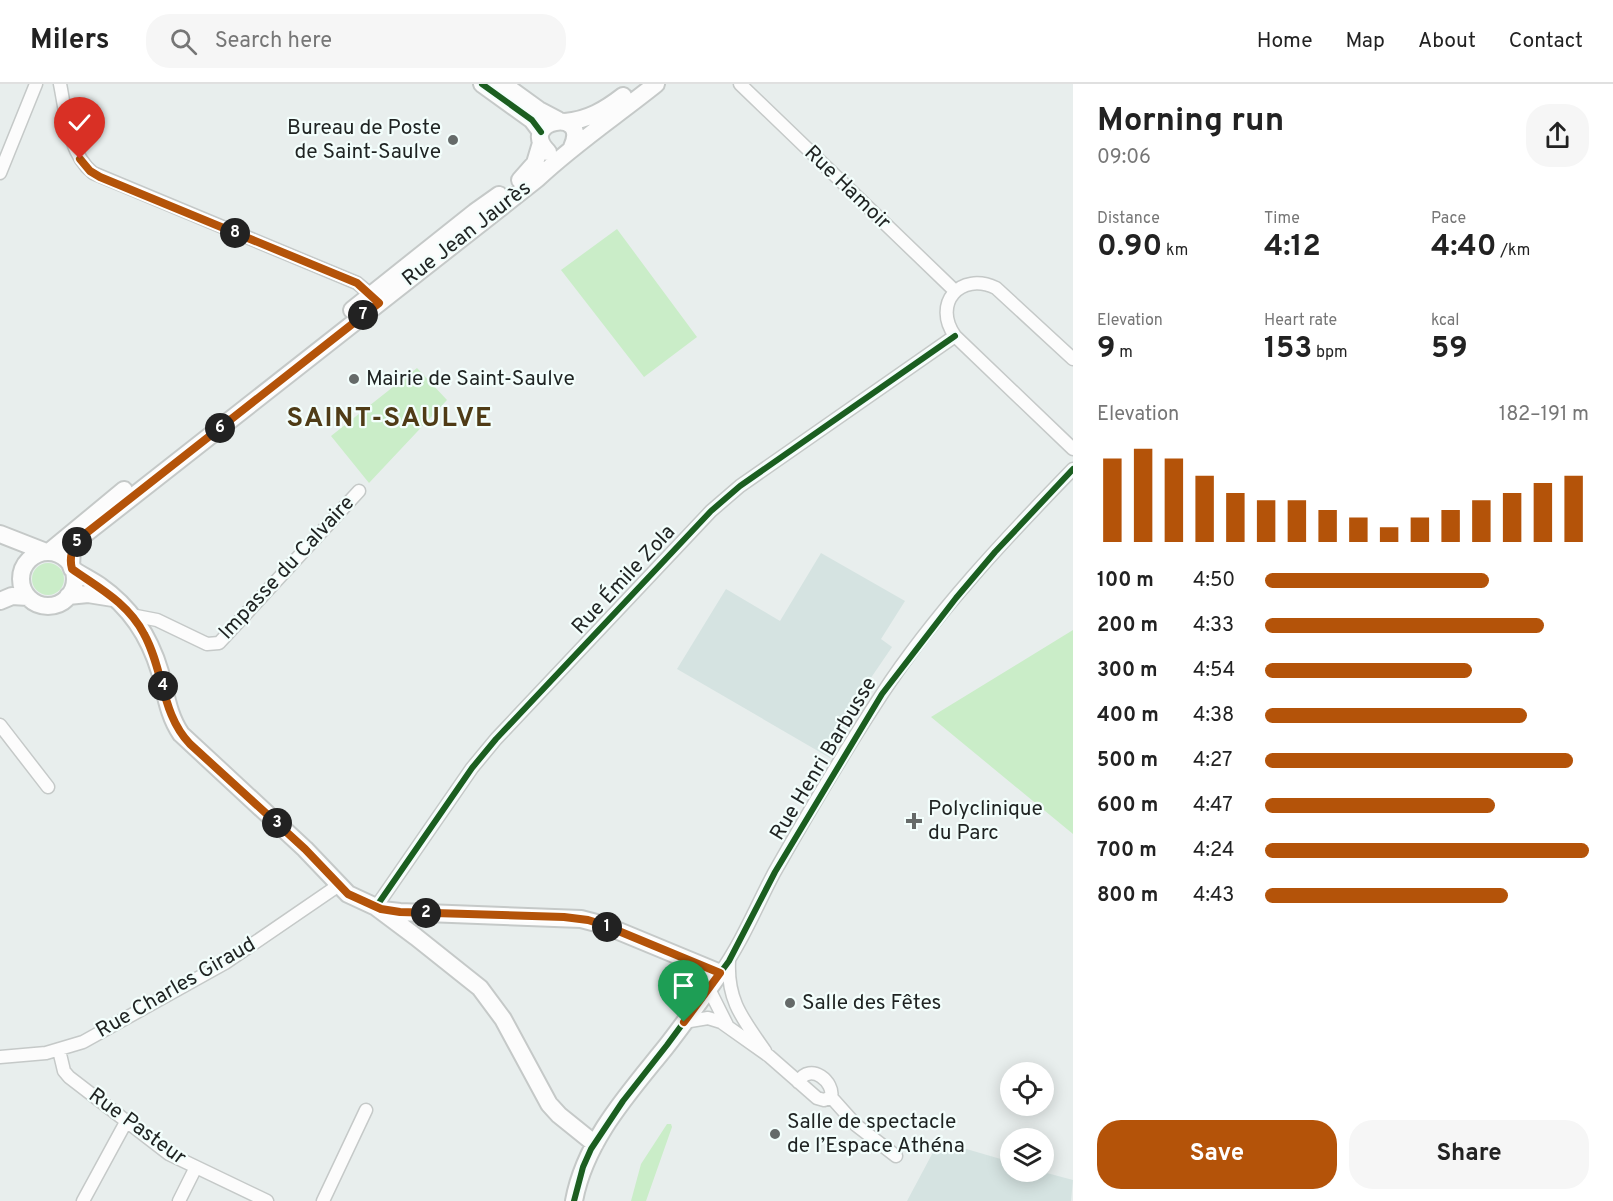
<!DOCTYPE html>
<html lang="en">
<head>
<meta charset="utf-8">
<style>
  body { margin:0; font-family:Overpass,sans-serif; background:#f6f6f6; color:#222; height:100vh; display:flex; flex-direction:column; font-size:22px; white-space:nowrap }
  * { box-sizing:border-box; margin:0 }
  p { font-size:20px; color:#767676 }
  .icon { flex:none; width:33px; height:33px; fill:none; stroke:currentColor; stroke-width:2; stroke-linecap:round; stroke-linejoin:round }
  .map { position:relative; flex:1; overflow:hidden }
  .panel { display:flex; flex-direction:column; background:#fff; width:540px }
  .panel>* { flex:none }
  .buttons { position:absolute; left:1000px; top:978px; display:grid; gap:12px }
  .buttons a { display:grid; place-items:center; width:54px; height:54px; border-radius:50%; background:#fff; box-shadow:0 3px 15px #0003; font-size:30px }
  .pin { position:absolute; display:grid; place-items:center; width:51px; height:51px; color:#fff; margin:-62px -26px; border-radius:50% 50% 50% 0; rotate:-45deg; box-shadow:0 0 6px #0007 }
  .pin .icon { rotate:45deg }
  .km { position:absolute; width:30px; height:30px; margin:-15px; border-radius:50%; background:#222; color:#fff; font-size:16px; line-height:30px; text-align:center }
  .round { display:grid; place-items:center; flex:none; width:63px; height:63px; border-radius:24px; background:#f6f6f6 }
  .overview { display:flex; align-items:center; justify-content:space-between; height:102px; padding:0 24px }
  h1 { font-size:33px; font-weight:700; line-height:45px }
  .stats { display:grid; grid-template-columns:repeat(3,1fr); gap:9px; height:102px; padding:6px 24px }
  .stats div { display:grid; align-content:center }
  .stats b { font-size:30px; font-weight:700 }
  .stats small { font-size:16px; font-weight:400 }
  .stats p { font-size:16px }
  .chart { height:168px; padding:12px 24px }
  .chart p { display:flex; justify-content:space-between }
  .chart svg { width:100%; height:108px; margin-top:6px; stroke:#b45309; stroke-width:6 }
  .button { display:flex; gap:12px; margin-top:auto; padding:12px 24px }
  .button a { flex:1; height:69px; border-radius:24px; background:#b45309; color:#fff; font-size:24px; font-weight:700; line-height:69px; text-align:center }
  .button a+a { background:#f6f6f6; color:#222 }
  ul { padding:0 24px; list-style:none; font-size:20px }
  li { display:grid; grid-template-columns:96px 72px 1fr; align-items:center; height:45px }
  li i { height:15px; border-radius:8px; background:#b45309 }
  header { display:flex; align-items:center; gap:36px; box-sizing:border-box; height:84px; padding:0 30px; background:#fff; border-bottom:2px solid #e0e0e0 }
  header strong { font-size:28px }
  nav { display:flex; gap:33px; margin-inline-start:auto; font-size:21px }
  .search { width:420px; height:54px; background:#f6f6f6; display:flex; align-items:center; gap:15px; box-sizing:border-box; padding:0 21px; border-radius:24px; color:#767676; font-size:22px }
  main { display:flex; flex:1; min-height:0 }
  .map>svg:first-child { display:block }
  .built { fill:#d5e3e1 }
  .green { fill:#caedc8 }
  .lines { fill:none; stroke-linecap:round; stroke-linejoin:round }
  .street-casing { stroke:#c5c9c8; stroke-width:15 }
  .secondary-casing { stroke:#c5c9c8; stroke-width:20 }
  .street { stroke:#fcfcfc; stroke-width:12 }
  .secondary { stroke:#fcfcfc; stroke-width:16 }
  .cycleway-casing { stroke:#f3fefc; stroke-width:10 }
  .cycleway { stroke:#1b5e20; stroke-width:6 }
  .route-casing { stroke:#fff; stroke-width:12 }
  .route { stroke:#b45309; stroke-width:8 }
  .poi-dot { fill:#656a69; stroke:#f3fefc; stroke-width:2 }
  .labels { text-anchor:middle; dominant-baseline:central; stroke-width:4.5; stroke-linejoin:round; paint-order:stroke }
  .poi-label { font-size:21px; fill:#1f2322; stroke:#f3fefc; text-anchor:start }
  .street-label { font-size:21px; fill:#1f2322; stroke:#f3fefc }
  .district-label { font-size:27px; font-weight:bold; letter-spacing:1.5px; fill:#4f3b16; stroke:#f3fefc }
</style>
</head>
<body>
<header>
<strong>Milers</strong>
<div class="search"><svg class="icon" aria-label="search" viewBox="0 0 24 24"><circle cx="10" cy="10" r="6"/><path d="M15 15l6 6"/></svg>Search here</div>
<nav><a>Home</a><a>Map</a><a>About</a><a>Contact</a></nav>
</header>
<main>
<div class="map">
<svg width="1073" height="1117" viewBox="0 0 1073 1117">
  <rect width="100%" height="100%" fill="#e8eeed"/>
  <path class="built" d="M 821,469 L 905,517 L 881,555 L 892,563 L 864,604 L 867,614 L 830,674 L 677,585 L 726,505 L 780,537 Z
    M 939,1057 L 1011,1078 L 1011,1088 L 1043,1088 L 1073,1096 L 1071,1117 L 907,1117 Z"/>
  <path class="green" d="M 617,145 L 697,253 L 644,293 L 561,186 Z
    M 417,284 L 447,316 L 369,399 L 331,352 Z
    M32 495a16 16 0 1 1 32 0a16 16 0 1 1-32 0Z
    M 1073,546 L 1073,750 L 931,633 Z
    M 667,1040 L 671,1040 L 672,1043 L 646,1117 L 631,1117 L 641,1080 Z"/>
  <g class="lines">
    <defs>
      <path id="street" d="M 60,0 C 66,29 68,69 93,89 L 357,199 L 377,216
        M 740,0 L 955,207
        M 0,89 L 36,0
        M 1073,275 L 996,204 C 960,187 932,220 955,252 L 1073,365
        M 131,531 L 157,536 L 207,560 L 219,559 L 359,407
        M 0,641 L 48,703
        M 376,823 L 472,684 L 496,655 L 711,427 L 740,402 L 955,252
        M 729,877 C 727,917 743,935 765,967
        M 720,889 C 742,858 756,823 774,789 C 808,729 844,668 882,610 C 935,529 1006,454 1073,385
        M 709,905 L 727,941
        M 684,938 L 708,934 L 721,938 L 769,972 L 817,1014 L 824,1016 L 831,1013 C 835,999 811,977 798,998
        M 59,966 L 64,987 L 69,993 L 169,1070 L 267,1117
        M 0,973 L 46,969 L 83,958 L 225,879 L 339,801
        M 831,1013 L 856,1041 L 896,1072
        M 83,1117 L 126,1038
        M 179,1117 L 196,1083
        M 323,1117 L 366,1026"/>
      <path id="secondary" d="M 482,0 L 532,36 L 541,48
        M 503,0 L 539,26 L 558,36
        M 565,38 C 588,36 605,26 623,12
        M 548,68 C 516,36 591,22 572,63
        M 520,96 L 535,79 L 541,59
        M 352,226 L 475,128 L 499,111
        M 0,450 L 46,468
        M 49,468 L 124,406
        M21 495a27 27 0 1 1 54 0a27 27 0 1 1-54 0Z
        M 71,482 L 72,465 L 80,454 L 537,95 C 574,60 616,32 656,0
        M 72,485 C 81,491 91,496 100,502 C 130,523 150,554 160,588 C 166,610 168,631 181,650 L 305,765 L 348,810 L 376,823 L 416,853 L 480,904 L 503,935 L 549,1020 L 559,1031 L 595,1060
        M 68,512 L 88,510 L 113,514
        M 0,517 L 12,512 L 28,513
        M 382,826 L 400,828 L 581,835 L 604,841 L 720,889 C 702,914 684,940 665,964 C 628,1010 585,1057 574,1117"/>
    </defs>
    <use href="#street" class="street-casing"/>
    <use href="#secondary" class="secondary-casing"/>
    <use href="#street" class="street"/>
    <use href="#secondary" class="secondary"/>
    <defs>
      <path id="cycleway" d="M 482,0 L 532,36 L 541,48
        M 376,823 L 472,684 L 496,655 L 711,427 L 740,402 L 955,252
        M 574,1117 L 583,1083 L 591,1065 L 623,1017 L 667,961 L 729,877 L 775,788 L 882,610 L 956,514 L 995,468 L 1073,385"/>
    </defs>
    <use href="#cycleway" class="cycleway-casing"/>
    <use href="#cycleway" class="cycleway"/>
  </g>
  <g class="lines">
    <defs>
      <path id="route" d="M 80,75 L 90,87 L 100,93 L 357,199 L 379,219 L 80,454 C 72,462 69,474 72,485 C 99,504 128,519 144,550 C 164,586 161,630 190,660 L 305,765 L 348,810 L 381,825 L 400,828 L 564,833 L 588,836 L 604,841 L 720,889 L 684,938"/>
    </defs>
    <use href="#route" class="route-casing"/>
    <use href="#route" class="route"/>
  </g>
  <g class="poi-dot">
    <circle cx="453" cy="56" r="6"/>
    <circle cx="354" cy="295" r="6"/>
    <path d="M911 728h6v6h6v6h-6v6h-6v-6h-6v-6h6z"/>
    <circle cx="790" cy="919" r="6"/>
    <circle cx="775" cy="1050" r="6"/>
  </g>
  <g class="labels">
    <g class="poi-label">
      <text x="441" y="44" text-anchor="end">Bureau de Poste<tspan x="441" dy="24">de Saint-Saulve</tspan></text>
      <text x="366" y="295">Mairie de Saint-Saulve</text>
      <text x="928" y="725">Polyclinique<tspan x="928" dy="24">du Parc</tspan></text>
      <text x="802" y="919">Salle des Fêtes</text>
      <text x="787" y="1038">Salle de spectacle<tspan x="787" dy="24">de l’Espace Athéna</tspan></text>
    </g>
    <g class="street-label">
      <text transform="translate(847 104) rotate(44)">Rue Hamoir</text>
      <text transform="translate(467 150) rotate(-38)">Rue Jean Jaurès</text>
      <text transform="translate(287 484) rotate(-47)">Impasse du Calvaire</text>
      <text transform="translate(624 496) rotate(-47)">Rue Émile Zola</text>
      <text transform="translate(824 675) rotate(-59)">Rue Henri Barbusse</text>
      <text transform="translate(176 904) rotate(-30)">Rue Charles Giraud</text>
      <text transform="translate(137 1043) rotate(36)">Rue Pasteur</text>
    </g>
    <g class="district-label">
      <text x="390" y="335">SAINT-SAULVE</text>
    </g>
  </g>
</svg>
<div class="buttons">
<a><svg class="icon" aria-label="locate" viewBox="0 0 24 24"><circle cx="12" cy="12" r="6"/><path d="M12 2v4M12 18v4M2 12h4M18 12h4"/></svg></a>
<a><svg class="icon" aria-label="layers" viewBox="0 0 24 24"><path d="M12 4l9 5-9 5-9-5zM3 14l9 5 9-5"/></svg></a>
</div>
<div class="pin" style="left:684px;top:938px;background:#1e9e55"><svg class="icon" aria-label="arrive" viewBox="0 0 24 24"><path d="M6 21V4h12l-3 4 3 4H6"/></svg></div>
<div class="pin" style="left:80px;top:75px;background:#d93025"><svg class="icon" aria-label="check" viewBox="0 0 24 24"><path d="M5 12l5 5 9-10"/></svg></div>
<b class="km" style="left:607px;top:843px">1</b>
<b class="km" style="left:426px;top:829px">2</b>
<b class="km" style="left:277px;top:739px">3</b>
<b class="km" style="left:163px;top:602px">4</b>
<b class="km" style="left:77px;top:458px">5</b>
<b class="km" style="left:220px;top:344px">6</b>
<b class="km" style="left:363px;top:231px">7</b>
<b class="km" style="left:235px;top:149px">8</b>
</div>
<section class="panel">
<div class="overview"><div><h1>Morning run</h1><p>09:06</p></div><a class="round"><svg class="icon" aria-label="share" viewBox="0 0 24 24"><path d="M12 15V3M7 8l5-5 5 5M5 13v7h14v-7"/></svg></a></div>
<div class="stats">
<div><p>Distance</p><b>0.90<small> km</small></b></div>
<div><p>Time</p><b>4:12</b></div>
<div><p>Pace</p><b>4:40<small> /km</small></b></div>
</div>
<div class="stats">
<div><p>Elevation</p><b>9<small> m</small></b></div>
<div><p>Heart rate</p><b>153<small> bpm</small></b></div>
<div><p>kcal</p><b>59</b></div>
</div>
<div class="chart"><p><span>Elevation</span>182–191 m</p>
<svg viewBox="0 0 160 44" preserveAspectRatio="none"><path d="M5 44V10M15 44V6M25 44V10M35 44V17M45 44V24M55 44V27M65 44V27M75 44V31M85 44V34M95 44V38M105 44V34M115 44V31M125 44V27M135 44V24M145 44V20M155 44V17"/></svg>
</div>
<ul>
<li><b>100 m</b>4:50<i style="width:69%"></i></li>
<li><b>200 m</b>4:33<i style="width:86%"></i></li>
<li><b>300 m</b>4:54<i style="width:64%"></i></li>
<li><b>400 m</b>4:38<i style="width:81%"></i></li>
<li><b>500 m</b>4:27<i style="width:95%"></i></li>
<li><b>600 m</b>4:47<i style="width:71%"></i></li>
<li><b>700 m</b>4:24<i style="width:100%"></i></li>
<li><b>800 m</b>4:43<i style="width:75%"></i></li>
</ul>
<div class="button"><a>Save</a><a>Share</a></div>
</section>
</main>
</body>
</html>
